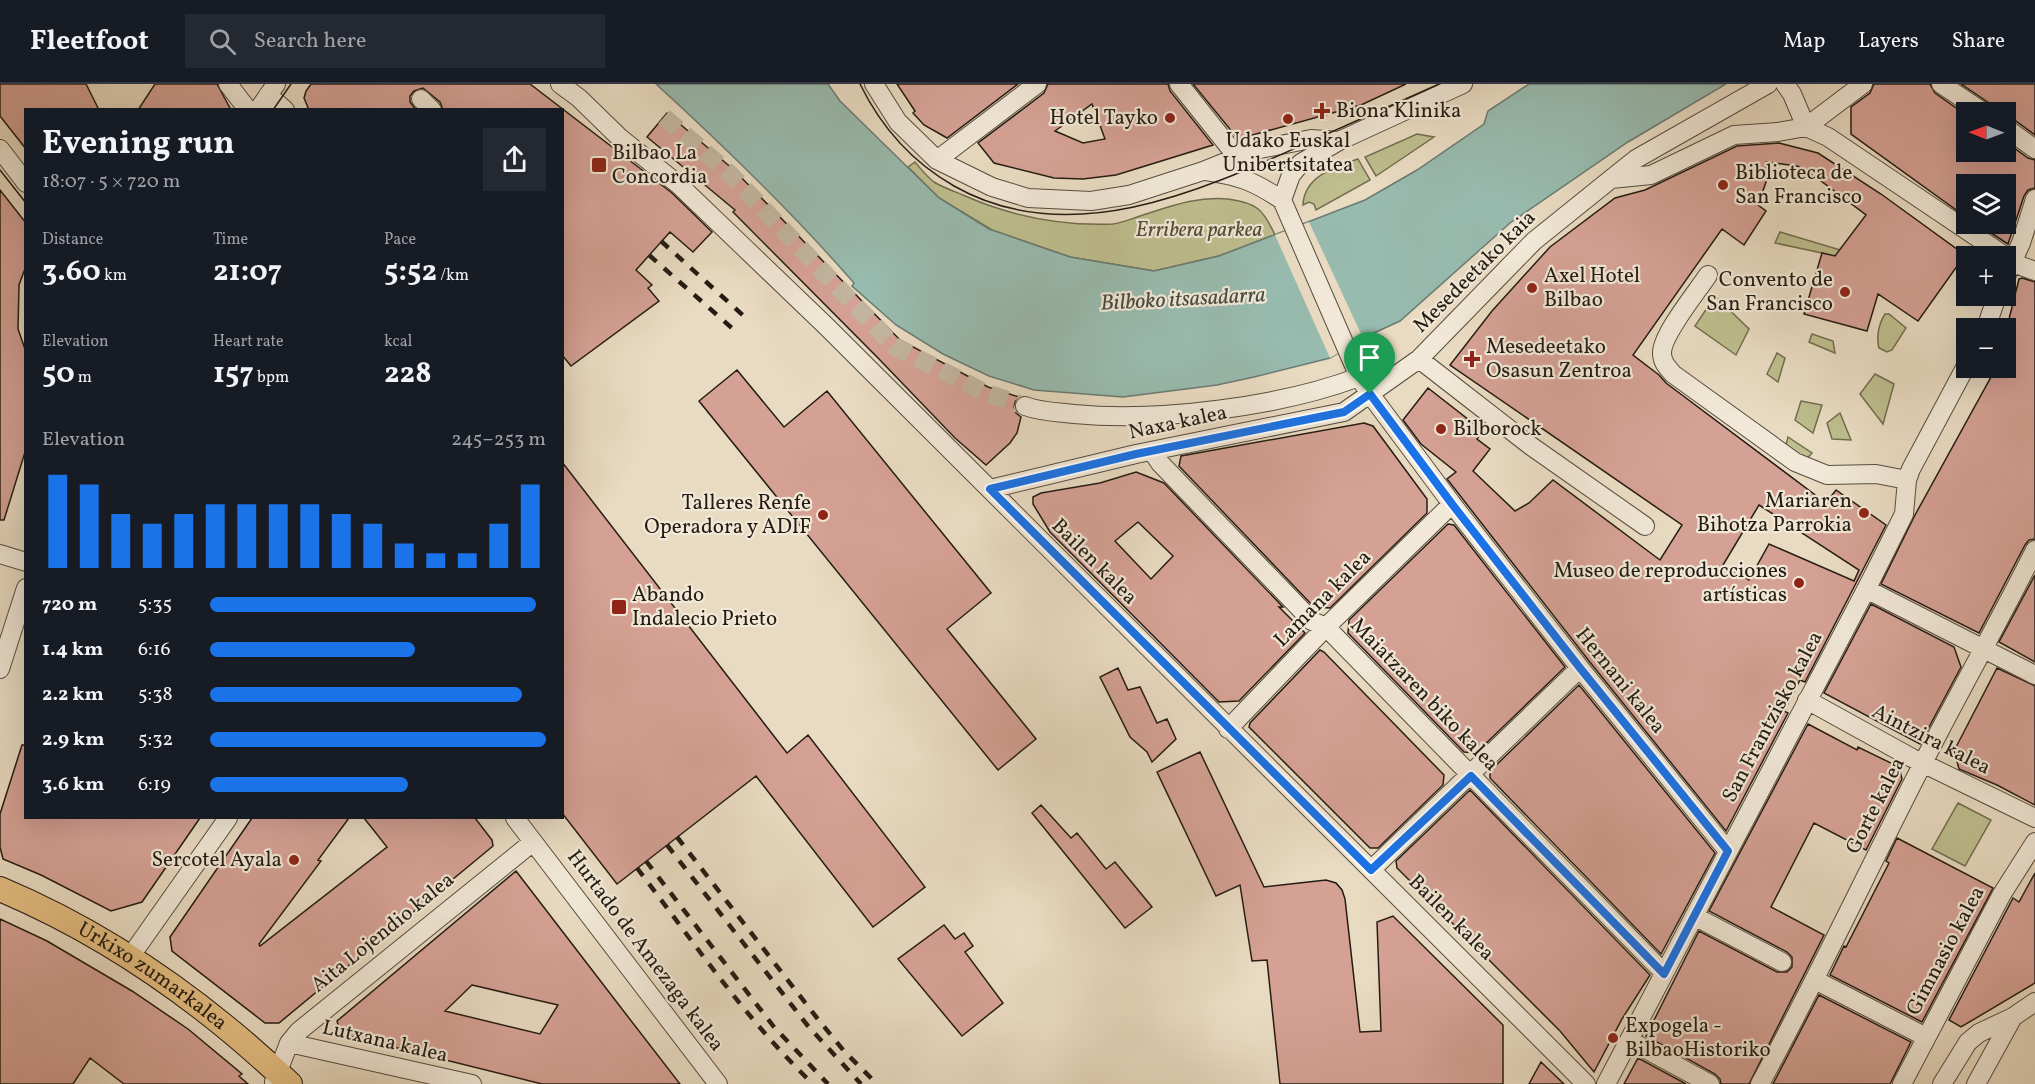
<!DOCTYPE html>
<html lang="en">
<head>
<meta charset="utf-8">
<style>
  body { margin:0; font-family:Vollkorn,serif; background:#242831; color:#f1f3f6; height:100vh; display:flex; flex-direction:column; font-size:22px; white-space:nowrap }
  * { box-sizing:border-box; margin:0 }
  p { font-size:20px; color:#9ea1a6 }
  .icon { flex:none; width:33px; height:33px; fill:none; stroke:currentColor; stroke-width:2; stroke-linecap:round; stroke-linejoin:round }
  .map { position:relative; flex:1; overflow:hidden }
  .drawer { position:absolute; left:24px; top:24px; width:540px; height:711px; display:flex; flex-direction:column; background:#171b24; border-radius:0px; box-shadow:0 6px 24px #0002 }
  .drawer>* { flex:none }
  .needle { width:39px; rotate:271deg }
  .tools { position:absolute; left:1956px; top:18px; display:grid; gap:12px }
  .tools a { display:grid; place-items:center; width:60px; height:60px; border-radius:0px; background:#171b24; box-shadow:0 6px 24px #0002; font-size:30px }
  .pin { position:absolute; display:grid; place-items:center; width:51px; height:51px; color:#fff; margin:-62px -26px; border-radius:50% 50% 50% 0; rotate:-45deg; box-shadow:0 0 6px #0007 }
  .pin .icon { rotate:45deg }
  .round { display:grid; place-items:center; flex:none; width:63px; height:63px; border-radius:0px; background:#242831 }
  .summary { display:flex; align-items:center; justify-content:space-between; height:102px; padding:0 18px }
  h1 { font-size:33px; font-weight:700; line-height:45px }
  .metrics { display:grid; grid-template-columns:repeat(3,1fr); gap:9px; height:102px; padding:6px 18px }
  .metrics div { display:grid; align-content:center }
  .metrics b { font-size:30px; font-weight:700 }
  .metrics small { font-size:16px; font-weight:400 }
  .metrics p { font-size:16px }
  .chart { height:168px; padding:12px 18px }
  .chart p { display:flex; justify-content:space-between }
  .chart svg { width:100%; height:108px; margin-top:6px; stroke:#1a73e8; stroke-width:6 }
  ul { padding:0 18px; list-style:none; font-size:20px }
  li { display:grid; grid-template-columns:96px 72px 1fr; align-items:center; height:45px }
  li i { height:15px; border-radius:8px; background:#1a73e8 }
  header { display:flex; align-items:center; gap:36px; box-sizing:border-box; height:84px; padding:0 30px; background:#171b24; border-bottom:2px solid #363941 }
  header strong { font-size:28px }
  nav { display:flex; gap:33px; margin-inline-start:auto; font-size:21px }
  .search { width:420px; height:54px; background:#242831; display:flex; align-items:center; gap:15px; box-sizing:border-box; padding:0 21px; border-radius:0px; color:#9ea1a6; font-size:22px }
  .map>svg:first-child { display:block }
  .green { fill:#bebe8e; stroke:#716d50; stroke-width:1.5 }
  .water { fill:#98bbaf; stroke:#6a7b71; stroke-width:1.5 }
  .pier { fill:#e9dbc2 }
  .building { fill:#d5a195; stroke:#241c13; stroke-width:1.5; fill-rule:evenodd }
  .lines { fill:none; stroke-linecap:round; stroke-linejoin:round }
  .minor-tunnel { stroke:#c2b59f; stroke-width:18; stroke-dasharray:18 9; stroke-linecap:butt }
  .minor-casing { stroke:#554c3f; stroke-width:20 }
  .major-casing { stroke:#241c13; stroke-width:26 }
  .minor { stroke:#f1e8d7; stroke-width:18 }
  .major { stroke:#e4be81; stroke-width:24 }
  .tram { stroke:#241c13; stroke-width:1.5 }
  .rail { stroke:#241c13; stroke-width:4.5; stroke-dasharray:10 10; stroke-linecap:butt }
  .route-casing { stroke:#fff; stroke-width:12 }
  .route { stroke:#1a73e8; stroke-width:8 }
  .poi-dot { fill:#8f2418; stroke:#f1e8d7; stroke-width:2 }
  .labels { text-anchor:middle; dominant-baseline:central; stroke-width:4.5; stroke-linejoin:round; paint-order:stroke }
  .poi-label { font-size:21px; fill:#241c13; stroke:#f1e8d7; text-anchor:start }
  .park-label { font-size:21px; font-style:italic; fill:#524d38; stroke:#f1e8d7 }
  .street-label { font-size:21px; fill:#241c13; stroke:#f1e8d7 }
  .water-label { font-size:22px; font-style:italic; fill:#474c42; stroke:#f1e8d7 }
</style>
</head>
<body>
<header>
<strong>Fleetfoot</strong>
<div class="search"><svg class="icon" aria-label="search" viewBox="0 0 24 24"><circle cx="10" cy="10" r="6"/><path d="M15 15l6 6"/></svg>Search here</div>
<nav><a>Map</a><a>Layers</a><a>Share</a></nav>
</header>
<div class="map">
<svg width="2035" height="1000" viewBox="0 0 2035 1000">
  <rect width="100%" height="100%" fill="#e9dbc2"/>
  <filter id="stains"><feTurbulence type="fractalNoise" baseFrequency=".00333" numOctaves="4"/><feColorMatrix values="0 0 0 0 .2 0 0 0 0 .09 0 0 0 0 .02 0 0 0 .5 -.17"/></filter>
  <radialGradient id="worn" r=".72"><stop offset=".6" stop-color="#630" stop-opacity="0"/><stop offset="1" stop-color="#630" stop-opacity=".3"/></radialGradient>
  <path class="green" d="M 1417,50 L 1434,53 L 1376,92 L 1365,73 Z
    M 1358,75 L 1370,96 L 1316,126 L 1314,120 L 1309,118 L 1303,121 C 1304,92 1335,83 1358,75 Z
    M 915,78 C 920,84 927,93 934,98 C 942,103 953,107 963,111 C 1010,132 1061,142 1113,140 C 1122,139 1131,135 1140,132 C 1169,123 1196,112 1228,115 C 1257,119 1263,125 1275,151 L 1219,172 L 1154,187 L 1070,173 L 992,146 L 939,114 L 908,83 Z
    M 1780,148 L 1887,180 L 1885,187 L 1822,169 L 1775,159 Z
    M 1715,212 L 1749,245 L 1736,271 L 1695,242 Z
    M 1885,230 L 1889,230 L 1906,244 L 1892,266 L 1887,268 L 1879,264 C 1876,253 1879,239 1885,230 Z
    M 1812,250 L 1833,257 L 1835,269 L 1809,258 Z
    M 1777,269 L 1785,274 L 1778,298 L 1767,290 Z
    M 1875,290 L 1894,300 L 1883,340 L 1860,310 Z
    M 1801,317 L 1822,321 L 1813,349 L 1795,336 Z
    M 1840,329 L 1851,356 L 1832,355 L 1827,339 Z
    M 1788,353 L 1812,369 L 1805,377 L 1785,365 Z
    M 1958,719 L 1991,736 L 1965,782 L 1932,765 Z"/>
  <path class="water" d="M 656,0 L 828,0 L 840,17 L 939,114 L 989,145 L 1070,173 L 1154,187 L 1219,172 L 1365,116 L 1417,86 L 1484,40 L 1488,27 L 1529,0 L 1726,0 L 1628,58 L 1510,139 L 1400,237 L 1363,254 L 1330,274 L 1254,293 L 1217,301 L 1123,313 L 1034,306 L 989,292 L 943,270 L 896,241 L 852,202 L 854,199 C 792,128 725,63 656,0 Z"/>
  <path class="pier" d="M 1309,138 L 1363,254 L 1330,274 L 1275,151 Z"/>
  <path class="building" d="M 0,0 L 86,0 L 99,26 L 26,26 L 26,65 L 0,32 Z
    M 155,0 L 217,0 L 231,26 L 138,26 Z
    M 311,0 L 530,0 L 672,109 L 712,148 L 693,168 L 670,148 L 636,186 L 652,201 L 648,204 L 659,217 L 571,282 L 562,271 L 562,26 L 443,26 L 440,18 L 423,4 L 414,7 L 410,12 L 410,18 L 416,26 L 309,26 L 304,14 L 306,7 Z
    M 897,0 L 1018,0 L 947,54 L 924,41 L 913,29 L 915,27 Z
    M 1048,0 L 1168,0 L 1170,7 L 1213,61 L 1116,91 L 1083,95 L 1054,94 L 994,79 L 978,59 L 1044,9 ZM 1092,20 L 1105,55 L 1083,59 L 1055,47 Z
    M 1193,0 L 1406,0 L 1361,21 L 1238,55 Z
    M 1874,0 L 1930,0 L 1935,9 L 1966,31 L 1966,68 L 2006,68 L 2006,58 L 2028,74 L 2035,76 L 2035,104 L 2028,106 L 2024,112 L 2008,160 L 1977,140 L 2006,140 L 2006,100 L 1966,100 L 1966,133 L 1851,50 L 1851,23 L 1870,9 Z
    M 1961,0 L 2035,0 L 2035,51 L 2013,35 L 2006,33 L 2006,28 L 1999,28 L 1989,19 Z
    M 667,29 L 734,86 L 900,256 L 988,303 L 1019,313 L 1015,318 L 1014,324 L 1016,329 L 1021,333 L 1017,349 L 1010,359 L 986,381 L 955,354 L 879,275 L 733,128 L 735,126 L 647,53 Z
    M 1779,59 L 1818,69 L 1881,110 L 1965,171 L 1918,237 L 1878,210 L 1867,247 L 1804,230 L 1822,169 L 1835,172 L 1866,131 L 1809,88 L 1797,82 L 1766,78 L 1766,98 L 1758,121 L 1766,127 L 1744,161 L 1722,145 L 1633,271 L 1659,291 L 1666,299 L 1826,419 L 1836,406 L 1886,441 L 1805,598 L 1800,596 L 1784,627 L 1788,629 L 1726,747 L 1589,577 L 1451,400 L 1447,395 L 1456,388 L 1421,360 L 1403,336 L 1428,304 L 1483,347 L 1477,355 L 1490,365 L 1473,387 L 1515,427 L 1529,419 L 1553,396 L 1660,476 L 1682,441 L 1450,281 L 1492,227 L 1550,163 L 1615,114 L 1645,106 L 1737,62 ZM 1759,421 L 1859,486 L 1854,497 L 1769,460 L 1749,496 L 1723,481 Z
    M 0,106 L 26,139 L 26,182 L 19,201 L 18,245 L 26,268 L 26,365 L 4,436 L 0,436 Z
    M 2022,194 L 2035,198 L 2035,455 L 2029,456 L 2025,461 L 1979,549 L 1881,500 L 1915,431 L 1996,284 L 2006,284 L 2006,247 L 2019,195 Z
    M 737,286 L 784,343 L 827,307 L 991,509 L 947,545 L 1036,655 L 998,686 L 699,317 Z
    M 1364,339 L 1373,342 L 1427,415 L 1427,429 L 1330,524 L 1314,523 L 1179,382 L 1181,372 Z
    M 562,378 L 787,669 L 808,651 L 925,803 L 873,843 L 756,692 L 617,800 L 562,729 Z
    M 1136,388 L 1164,399 L 1283,523 L 1279,523 L 1305,549 L 1239,617 L 1219,618 L 1050,448 L 1033,420 L 1033,413 L 1041,409 L 1100,399 ZM 1138,438 L 1173,472 L 1151,495 L 1115,457 Z
    M 1448,440 L 1454,441 L 1565,583 L 1476,669 L 1464,668 L 1348,549 L 1349,536 Z
    M 2035,491 L 2035,578 L 1999,558 Z
    M 1871,520 L 1954,563 L 1961,583 L 1920,660 L 1824,609 Z
    M 1320,566 L 1324,568 L 1444,691 L 1443,701 L 1378,764 L 1370,764 L 1249,643 L 1250,639 Z
    M 1118,584 L 1128,606 L 1140,603 L 1157,639 L 1167,635 L 1176,655 L 1152,678 L 1147,668 L 1130,653 L 1100,593 Z
    M 1997,584 L 2035,602 L 2035,721 L 1997,701 L 1959,685 L 1954,667 Z
    M 1579,601 L 1715,769 L 1661,870 L 1490,694 L 1490,687 Z
    M 1808,640 L 1857,666 L 1858,663 L 1899,683 L 1902,695 L 1866,766 L 1814,739 L 1771,823 L 1824,851 L 1749,1000 L 1721,1000 L 1720,995 L 1715,990 L 1646,952 L 1699,847 L 1777,888 L 1787,888 L 1792,883 L 1792,873 L 1787,868 L 1709,827 Z
    M 22,661 L 26,661 L 26,734 L 200,734 L 142,818 L 111,827 L 41,791 L 3,775 L 0,763 L 0,730 Z
    M 1200,668 L 1264,803 L 1326,796 L 1336,799 L 1342,806 L 1345,815 L 1360,948 L 1381,947 L 1377,838 L 1393,832 L 1503,941 L 1503,1000 L 1280,1000 L 1267,876 L 1252,877 L 1240,801 L 1216,812 L 1157,688 Z
    M 1470,706 L 1650,891 L 1622,935 L 1594,988 L 1560,947 L 1397,784 L 1396,777 Z
    M 1041,721 L 1071,754 L 1077,749 L 1106,785 L 1115,778 L 1152,823 L 1125,844 L 1032,729 Z
    M 252,734 L 349,734 L 318,776 L 321,777 L 259,860 L 260,862 L 387,763 L 364,734 L 475,734 L 492,756 L 493,762 L 279,939 L 265,939 L 172,867 L 170,853 Z
    M 1897,754 L 1993,804 L 1922,938 L 1830,891 L 1844,862 L 1846,863 L 1889,779 L 1886,777 Z
    M 516,787 L 622,925 L 680,1000 L 542,1000 L 341,950 L 337,937 ZM 472,901 L 532,915 L 558,921 L 540,950 L 445,927 Z
    M 2035,789 L 2035,899 L 1961,943 L 1949,936 L 2012,816 L 2013,814 L 2019,818 Z
    M 0,835 L 47,857 L 132,907 L 188,945 L 242,990 L 239,992 L 248,1000 L 124,1000 L 90,974 L 73,1000 L 0,1000 Z
    M 944,841 L 955,855 L 964,849 L 973,862 L 965,868 L 1003,919 L 962,952 L 898,875 Z
    M 1819,911 L 1911,958 L 1890,1000 L 1773,1000 Z
    M 1638,974 L 1686,1000 L 1624,1000 Z
    M 1541,978 L 1564,1000 L 1529,1000 Z"/>
  <g class="lines">
    <path class="minor-tunnel" d="M 664,33 L 730,90 L 894,262 L 984,308 L 1025,322"/>
    <defs>
      <path id="minor" d="M 228,0 L 248,26
        M 560,0 L 579,14 L 619,53 L 679,101 L 826,242 L 1586,1000
        M 874,0 L 898,38 L 937,76 L 992,103 L 1028,114 L 1091,117 L 1129,111 L 1203,87 L 1255,66 L 1311,55 L 1339,57
        M 1179,0 L 1238,74
        M 1785,0 L 1792,10 L 1806,43
        M 1941,0 L 1983,28
        M 268,11 L 285,26
        M 421,15 L 432,26
        M 258,26 L 276,0
        M 1806,43 L 1828,53 L 2005,172
        M 2006,44 L 2035,65
        M 0,65 L 26,99
        M 937,76 L 1037,0
        M 1206,87 C 1240,92 1253,97 1282,116
        M 1611,95 L 1636,75 L 1768,0
        M 1282,116 L 1359,293 L 1370,310 L 1452,420 L 1580,584 L 1728,767
        M 1282,116 L 1291,91 L 1301,79 L 1339,57 L 1463,0
        M 2006,173 L 2013,179 L 2035,187
        M 1708,191 C 1697,208 1662,250 1662,269 C 1662,278 1667,283 1673,290 L 1795,378 L 1827,391 L 1876,390 L 1907,396
        M 2006,192 L 2021,159 L 2035,115
        M 1986,244 L 1997,212
        M 1419,275 L 1531,362 L 1645,442
        M 1025,322 C 1041,328 1057,328 1074,330 C 1159,338 1279,323 1359,293
        M 1152,367 L 1160,379 L 1312,537 L 1326,543 L 1664,889
        M 990,405 L 1136,370 L 1344,328 L 1419,275 L 1534,157 L 1611,95 L 1651,91 L 1734,51 L 1778,48 L 1806,43 L 1863,0
        M 0,470 L 26,478
        M 1866,505 L 2035,591
        M 0,585 L 26,504
        M 1807,616 L 1912,674 L 2035,734
        M 1228,645 L 1326,543 L 1452,420
        M 515,734 L 718,1000
        M 1371,786 L 1580,584
        M 1694,832 L 1782,878
        M 130,873 L 228,734
        M 1815,896 L 1926,953
        M 1629,956 L 1710,1000
        M 289,959 L 472,1000
        M 274,998 L 289,959 L 299,947 L 533,758
        M 1606,1000 L 1870,498 L 1904,430 L 1907,396 L 1911,385 L 1966,282
        M 1760,1000 C 1817,895 1868,786 1923,679 C 1959,608 1999,538 2035,466
        M 1902,1000 L 2002,810 L 2035,758
        M 1942,1000 L 1968,958 L 1979,949 L 2013,933 L 2035,918
        M 1976,1000 L 2013,933"/>
      <g id="major">
        <path id="s1" d="M 0,805 C 109,851 205,919 290,1000"/>
      </g>
    </defs>
    <use href="#minor" class="minor-casing"/>
    <use href="#major" class="major-casing"/>
    <use href="#minor" class="minor"/>
    <use href="#major" class="major"/>
    <path class="tram" d="M 860,0 C 881,43 912,78 954,102 C 1072,169 1207,104 1318,54 C 1358,36 1398,18 1439,0
      M 273,26 L 291,0
      M 0,86 L 26,119"/>
    <path class="rail" d="M 661,157 L 746,234
      M 649,171 L 733,245
      M 677,753 L 817,934 L 844,967 L 877,1000
      M 667,761 L 808,942 L 861,1000
      M 646,777 L 774,943 L 828,1000
      M 637,784 C 693,857 746,936 813,1000"/>
  </g>
  <g class="lines">
    <defs>
      <path id="route" d="M 1370,310 L 1452,420 L 1580,584 L 1728,767 L 1664,890 L 1471,692 L 1371,786 L 990,405 L 1136,370 L 1344,328 Z"/>
    </defs>
    <use href="#route" class="route-casing"/>
    <use href="#route" class="route"/>
  </g>
  <g class="poi-dot">
    <path d="M1319 18h6v6h6v6h-6v6h-6v-6h-6v-6h6z"/>
    <circle cx="1170" cy="34" r="6"/>
    <circle cx="1288" cy="35" r="6"/>
    <rect x="591" y="73" width="16" height="16" rx="3"/>
    <circle cx="1723" cy="101" r="6"/>
    <circle cx="1532" cy="204" r="6"/>
    <circle cx="1845" cy="208" r="6"/>
    <path d="M1469 266h6v6h6v6h-6v6h-6v-6h-6v-6h6z"/>
    <circle cx="1441" cy="345" r="6"/>
    <circle cx="1864" cy="429" r="6"/>
    <circle cx="823" cy="431" r="6"/>
    <circle cx="1799" cy="499" r="6"/>
    <rect x="611" y="515" width="16" height="16" rx="3"/>
    <circle cx="294" cy="776" r="6"/>
    <circle cx="1613" cy="954" r="6"/>
  </g>
  <g class="labels">
    <g class="poi-label">
      <text x="1336" y="27">Biona Klinika</text>
      <text x="1158" y="34" text-anchor="end">Hotel Tayko</text>
      <text x="1288" y="57" text-anchor="middle">Udako Euskal<tspan x="1288" dy="24">Unibertsitatea</tspan></text>
      <text x="612" y="69">Bilbao La<tspan x="612" dy="24">Concordia</tspan></text>
      <text x="1735" y="89">Biblioteca de<tspan x="1735" dy="24">San Francisco</tspan></text>
      <text x="1544" y="192">Axel Hotel<tspan x="1544" dy="24">Bilbao</tspan></text>
      <text x="1833" y="196" text-anchor="end">Convento de<tspan x="1833" dy="24">San Francisco</tspan></text>
      <text x="1486" y="263">Mesedeetako<tspan x="1486" dy="24">Osasun Zentroa</tspan></text>
      <text x="1453" y="345">Bilborock</text>
      <text x="1852" y="417" text-anchor="end">Mariaren<tspan x="1852" dy="24">Bihotza Parrokia</tspan></text>
      <text x="811" y="419" text-anchor="end">Talleres Renfe<tspan x="811" dy="24">Operadora y ADIF</tspan></text>
      <text x="1787" y="487" text-anchor="end">Museo de reproducciones<tspan x="1787" dy="24">artísticas</tspan></text>
      <text x="632" y="511">Abando<tspan x="632" dy="24">Indalecio Prieto</tspan></text>
      <text x="282" y="776" text-anchor="end">Sercotel Ayala</text>
      <text x="1625" y="942">Expogela -<tspan x="1625" dy="24">BilbaoHistoriko</tspan></text>
    </g>
    <g class="park-label">
      <text x="1199" y="146">Erribera parkea</text>
    </g>
    <g class="street-label">
      <text transform="translate(1475 188) rotate(-45)">Mesedeetako kaia</text>
      <text transform="translate(1178 339) rotate(-12)">Naxa kalea</text>
      <text transform="translate(1094 478) rotate(45)">Bailen kalea</text>
      <text transform="translate(1323 515) rotate(-45)">Lamana kalea</text>
      <text transform="translate(1620 597) rotate(51)">Hernani kalea</text>
      <text transform="translate(1424 611) rotate(46)">Maiatzaren biko kalea</text>
      <text transform="translate(1773 633) rotate(-62)">San Frantzisko kalea</text>
      <text transform="translate(1931 656) rotate(27)">Aintzira kalea</text>
      <text transform="translate(1876 722) rotate(-63)">Gorte kalea</text>
      <text transform="translate(1451 834) rotate(45)">Bailen kalea</text>
      <text transform="translate(383 849) rotate(-39)">Aita Lojendio kalea</text>
      <text transform="translate(645 867) rotate(53)">Hurtado de Amezaga kalea</text>
      <text transform="translate(1946 867) rotate(-62)">Gimnasio kalea</text>
      <text stroke="none"><textPath href="#s1" startOffset="176">Urkixo zumarkalea</textPath></text>
      <text transform="translate(385 958) rotate(13)">Lutxana kalea</text>
    </g>
    <g class="water-label">
      <text transform="translate(1183 216) rotate(-3)">Bilboko itsasadarra</text>
    </g>
  </g>
  <rect width="100%" height="100%" filter="url(#stains)"/>
  <rect width="100%" height="100%" fill="url(#worn)"/>
</svg>
<div class="tools">
<a><svg class="needle" viewBox="-14 -14 28 28"><path d="M0-13l5 13h-10z" fill="#e53935"/><path d="M0 13l5-13h-10z" fill="#9ea1a6"/></svg></a>
<a><svg class="icon" aria-label="layers" viewBox="0 0 24 24"><path d="M12 4l9 5-9 5-9-5zM3 14l9 5 9-5"/></svg></a>
<a>+</a>
<a>−</a>
</div>
<div class="pin" style="left:1370px;top:310px;background:#1e9e55"><svg class="icon" aria-label="arrive" viewBox="0 0 24 24"><path d="M6 21V4h12l-3 4 3 4H6"/></svg></div>
<section class="drawer">
<div class="summary"><div><h1>Evening run</h1><p>18:07 · 5 × 720 m</p></div><a class="round"><svg class="icon" aria-label="share" viewBox="0 0 24 24"><path d="M12 15V3M7 8l5-5 5 5M5 13v7h14v-7"/></svg></a></div>
<div class="metrics">
<div><p>Distance</p><b>3.60<small> km</small></b></div>
<div><p>Time</p><b>21:07</b></div>
<div><p>Pace</p><b>5:52<small> /km</small></b></div>
</div>
<div class="metrics">
<div><p>Elevation</p><b>50<small> m</small></b></div>
<div><p>Heart rate</p><b>157<small> bpm</small></b></div>
<div><p>kcal</p><b>228</b></div>
</div>
<div class="chart"><p><span>Elevation</span>245–253 m</p>
<svg viewBox="0 0 160 44" preserveAspectRatio="none"><path d="M5 44V6M15 44V10M25 44V22M35 44V26M45 44V22M55 44V18M65 44V18M75 44V18M85 44V18M95 44V22M105 44V26M115 44V34M125 44V38M135 44V38M145 44V26M155 44V10"/></svg>
</div>
<ul>
<li><b>720 m</b>5:35<i style="width:97%"></i></li>
<li><b>1.4 km</b>6:16<i style="width:61%"></i></li>
<li><b>2.2 km</b>5:38<i style="width:93%"></i></li>
<li><b>2.9 km</b>5:32<i style="width:100%"></i></li>
<li><b>3.6 km</b>6:19<i style="width:59%"></i></li>
</ul>
</section>
</div>
</body>
</html>
